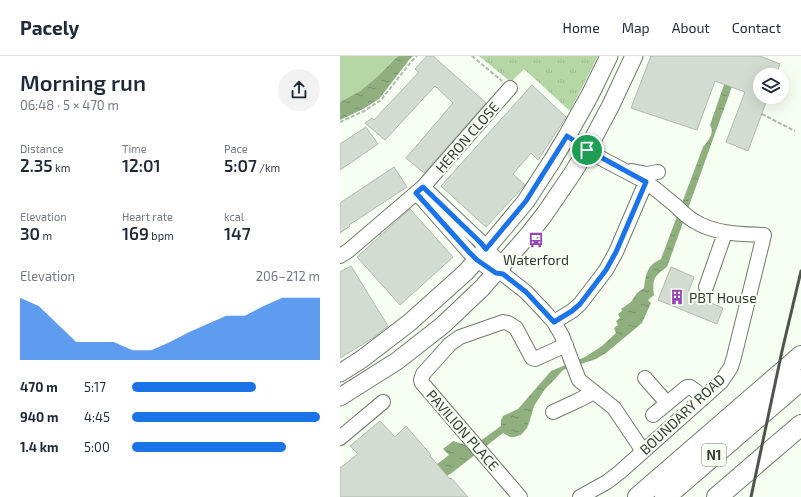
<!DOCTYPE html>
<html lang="en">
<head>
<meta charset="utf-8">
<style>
  body { margin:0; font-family:"Exo 2",sans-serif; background:#f2f2f3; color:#1f2937; height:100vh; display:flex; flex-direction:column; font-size:15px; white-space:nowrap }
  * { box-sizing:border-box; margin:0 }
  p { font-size:13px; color:#747a83 }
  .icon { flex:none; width:22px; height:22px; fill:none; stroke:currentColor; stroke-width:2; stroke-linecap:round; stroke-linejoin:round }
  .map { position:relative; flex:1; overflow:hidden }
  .drawer { display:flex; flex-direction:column; background:#fff; width:340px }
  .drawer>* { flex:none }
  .buttons { position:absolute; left:413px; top:12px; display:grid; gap:8px }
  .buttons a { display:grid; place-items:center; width:36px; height:36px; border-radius:50%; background:#fff; box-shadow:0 4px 16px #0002; font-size:20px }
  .pin { position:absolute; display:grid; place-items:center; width:34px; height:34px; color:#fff; margin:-17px; border:2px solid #fff; border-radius:50%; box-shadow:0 1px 4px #0007 }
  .round { display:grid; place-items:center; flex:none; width:42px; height:42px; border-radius:21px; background:#f2f2f3 }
  .overview { display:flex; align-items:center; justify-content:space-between; height:68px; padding:0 20px }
  h1 { font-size:22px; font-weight:600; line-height:30px }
  .metrics { display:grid; grid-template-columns:repeat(3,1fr); gap:6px; height:68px; padding:4px 20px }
  .metrics div { display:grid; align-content:center }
  .metrics b { font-size:17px; font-weight:600 }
  .metrics small { font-size:11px; font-weight:400 }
  .metrics p { font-size:11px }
  .chart { height:112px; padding:8px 20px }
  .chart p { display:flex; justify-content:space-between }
  .chart svg { width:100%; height:72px; margin-top:4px; fill:#1a73e8; opacity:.7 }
  ul { padding:0 20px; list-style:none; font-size:13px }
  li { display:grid; grid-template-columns:64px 48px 1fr; align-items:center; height:30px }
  li i { height:10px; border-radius:5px; background:#1a73e8 }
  header { display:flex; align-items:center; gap:24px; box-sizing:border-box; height:56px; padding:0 20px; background:#fff; border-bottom:1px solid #e0e1e3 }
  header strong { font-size:19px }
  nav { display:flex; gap:22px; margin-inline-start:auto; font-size:14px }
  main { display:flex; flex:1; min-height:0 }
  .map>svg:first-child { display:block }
  .grass { fill:url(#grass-tufts) }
  .green { fill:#b5d7a6 }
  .water { fill:url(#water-ripples) }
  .building { fill:#d3dcd0; stroke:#b1b9ae }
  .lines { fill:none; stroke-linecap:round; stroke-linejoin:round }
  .minor-casing { stroke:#72796e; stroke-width:16 }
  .major-casing { stroke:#72796e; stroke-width:19 }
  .highway-casing { stroke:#72796e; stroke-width:22 }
  .path { stroke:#b1b8ae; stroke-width:2; stroke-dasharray:4 2; stroke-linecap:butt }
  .minor { stroke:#fff; stroke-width:14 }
  .major { stroke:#fff; stroke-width:17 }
  .highway { stroke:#fff; stroke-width:20 }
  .rail { stroke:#4f544e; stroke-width:3 }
  .route-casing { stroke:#fff; stroke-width:8 }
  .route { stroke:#1a73e8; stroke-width:5 }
  .labels { text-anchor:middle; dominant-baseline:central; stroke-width:4; stroke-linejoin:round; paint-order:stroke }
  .shield { fill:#f6fff2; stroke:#70756e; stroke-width:1 }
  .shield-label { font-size:13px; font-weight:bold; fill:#363a35 }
  .street-label { font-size:14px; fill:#363a35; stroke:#f6fff2 }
  .poi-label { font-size:14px; fill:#363a35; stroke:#f6fff2 }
</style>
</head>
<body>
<header>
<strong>Pacely</strong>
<nav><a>Home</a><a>Map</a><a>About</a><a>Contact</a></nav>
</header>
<main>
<section class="drawer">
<div class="overview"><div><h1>Morning run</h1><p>06:48 · 5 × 470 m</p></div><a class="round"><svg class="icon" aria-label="share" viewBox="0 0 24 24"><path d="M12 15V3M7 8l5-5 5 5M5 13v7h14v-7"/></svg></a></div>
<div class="metrics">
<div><p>Distance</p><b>2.35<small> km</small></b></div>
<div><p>Time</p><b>12:01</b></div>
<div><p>Pace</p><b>5:07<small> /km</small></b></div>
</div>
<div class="metrics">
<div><p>Elevation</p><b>30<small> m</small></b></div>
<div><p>Heart rate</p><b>169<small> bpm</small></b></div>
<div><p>kcal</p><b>147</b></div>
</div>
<div class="chart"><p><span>Elevation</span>206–212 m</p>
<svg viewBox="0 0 160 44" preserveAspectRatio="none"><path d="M0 44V6L10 11L20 22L30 33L40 33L50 33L60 38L70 38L80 33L90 27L100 22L110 17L120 17L130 11L140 6L150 6L160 6V44z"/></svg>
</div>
<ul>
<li><b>470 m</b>5:17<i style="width:66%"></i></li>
<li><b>940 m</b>4:45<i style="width:100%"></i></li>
<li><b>1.4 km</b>5:00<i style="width:82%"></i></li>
</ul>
</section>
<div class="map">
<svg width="461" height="441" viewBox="0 0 461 441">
  <defs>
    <pattern id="grass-tufts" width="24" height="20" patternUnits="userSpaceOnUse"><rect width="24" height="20" fill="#b5d7a6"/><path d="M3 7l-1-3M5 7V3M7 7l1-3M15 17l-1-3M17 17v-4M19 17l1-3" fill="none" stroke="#9cb990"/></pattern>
    <pattern id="water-ripples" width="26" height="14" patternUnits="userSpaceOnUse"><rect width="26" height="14" fill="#8faf7f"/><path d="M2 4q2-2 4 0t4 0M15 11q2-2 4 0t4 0" fill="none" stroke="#768f69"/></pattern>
  </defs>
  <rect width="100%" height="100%" fill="#f6fff2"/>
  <path class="grass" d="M 139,0 L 258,0 L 230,55 L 184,13 L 171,26 Z"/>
  <path class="green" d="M 0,0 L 58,0 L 38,20 L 20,35 L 0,46 Z"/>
  <path class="water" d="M 58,0 L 73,0 L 69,4 L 39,43 L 23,53 L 0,64 L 0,46 L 20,35 L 38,20 Z
    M 394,0 L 403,0 L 327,211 C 314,220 312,223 314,239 L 308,244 L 311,247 L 302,267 L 266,297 L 256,303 L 223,314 L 215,323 L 205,333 L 194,350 L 190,364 L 187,372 L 181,379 L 174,381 L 170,381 L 163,377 L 113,416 L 74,441 L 54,441 L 109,399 L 103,393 L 113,385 L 132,391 L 161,370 L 161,364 L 163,360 L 178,353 L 211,315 L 245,301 L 262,290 L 276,277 L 274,272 L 278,269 L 276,265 L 280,262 L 278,258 L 282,255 L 281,253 L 291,246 L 297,237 L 304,232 C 306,218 307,209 321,203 L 363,91 C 368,85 375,77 370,69 Z"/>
  <path class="building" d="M 87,0 L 93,0 L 146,47 L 84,117 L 66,102 L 113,47 L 95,30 L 45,84 L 25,67 L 32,62 L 34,64 L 79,16 L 75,13 Z
    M 311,0 L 420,0 L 440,8 L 436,19 L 420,19 L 420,41 L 428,41 L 408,95 L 386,86 L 405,36 L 375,25 L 357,74 L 291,52 Z
    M 192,29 L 226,61 L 198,104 L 191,97 L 173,118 L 185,129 L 146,171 L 101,130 Z
    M 26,71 L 38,88 L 0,114 L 0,88 Z
    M 54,111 L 67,131 L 9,169 L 10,170 L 0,177 L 0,147 Z
    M 70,153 L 113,201 L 60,249 L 17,201 Z
    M 11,210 L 48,270 L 33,282 L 0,302 L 0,216 Z
    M 331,211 L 354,221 L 348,237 L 383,252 L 377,268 L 318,244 Z
    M 40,365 L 55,381 L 66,370 L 91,399 L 90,400 L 110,423 L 111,422 L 128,441 L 0,441 L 0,412 L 18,398 L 10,390 Z"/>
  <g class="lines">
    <defs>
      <path id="minor" d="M 227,80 L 255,99 L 306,126 C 316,133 325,141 335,149 C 341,155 347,161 354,165 C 375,178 400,178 424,179 L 394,301 L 391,311 L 381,326 L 280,416 L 267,426 L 240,441
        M 292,115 L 307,118 L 318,116
        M 83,131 L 140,185 L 146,193 L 163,209 L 163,218
        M 77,137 L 129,196 L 137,204 L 155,217 L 163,218 L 186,236 L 205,256 L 214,266 L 222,280 L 239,324 L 274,352 L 303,395
        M 0,200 L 8,195 L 83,131 L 170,32
        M 366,231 L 385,177
        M 214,266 L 232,255 L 240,248 L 266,214 L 276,196 L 306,126
        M 305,322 L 327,347
        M 213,356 L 239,344 L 254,336
        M 313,359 L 347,331 L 350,331 L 364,341
        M 0,382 L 43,346
        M 180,441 L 82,327 L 81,324 L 83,318 L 110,288 L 120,281 L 163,266 L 168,267 L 176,272 L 192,302 L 195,303 L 226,289"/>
      <path id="major" d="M 0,317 L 22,303 L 69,267 L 126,216 L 146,193 L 186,145 L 212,105 L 227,80 L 250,39 L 269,0
        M 0,341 L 57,305 L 103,269 L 142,232 L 189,178 L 204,159 L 232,118 L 247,94 L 271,49 L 294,0"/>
      <path id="highway" d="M 298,441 L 461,300
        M 325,441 L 461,324
        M 377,441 L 461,369"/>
    </defs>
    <use href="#minor" class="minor-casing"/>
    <use href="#major" class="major-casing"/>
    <use href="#highway" class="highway-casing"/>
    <path class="path" d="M 132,0 L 162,25
      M 422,58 L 455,75
      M 0,66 L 24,55 L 41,44 L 71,6 L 77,0"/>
    <use href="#minor" class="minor"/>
    <use href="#major" class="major"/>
    <use href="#highway" class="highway"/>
    <path class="rail" d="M 411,441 L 442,295 L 461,215"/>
  </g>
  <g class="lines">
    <defs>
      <path id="route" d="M 227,80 L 255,98 L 306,126 L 276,196 L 266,214 L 240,248 L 232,255 L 214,266 L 186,236 L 163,218 L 156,217 L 137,204 L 129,196 L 76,137 L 83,131 L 140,186 L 146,193 L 186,145 Z"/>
    </defs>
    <use href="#route" class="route-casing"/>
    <use href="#route" class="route"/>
  </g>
  <defs>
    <symbol id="bus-bare" viewBox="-9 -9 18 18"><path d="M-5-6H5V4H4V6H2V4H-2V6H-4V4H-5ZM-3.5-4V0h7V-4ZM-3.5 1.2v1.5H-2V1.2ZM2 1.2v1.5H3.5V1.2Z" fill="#9846b6" stroke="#f6fff2" stroke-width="2.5" paint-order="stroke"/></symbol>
    <symbol id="building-bare" viewBox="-9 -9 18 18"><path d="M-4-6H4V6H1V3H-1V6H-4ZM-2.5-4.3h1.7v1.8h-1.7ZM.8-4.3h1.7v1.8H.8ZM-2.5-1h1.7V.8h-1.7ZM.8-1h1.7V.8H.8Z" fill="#9846b6" stroke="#f6fff2" stroke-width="2.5" paint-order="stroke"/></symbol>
  </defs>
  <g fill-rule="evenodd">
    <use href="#bus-bare" x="185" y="173" width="22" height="22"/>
    <use href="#building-bare" x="326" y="230" width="22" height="22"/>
  </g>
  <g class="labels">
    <rect class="shield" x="362" y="388" width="24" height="22" rx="3"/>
    <g class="shield-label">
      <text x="374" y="399">N1</text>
    </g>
    <g class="street-label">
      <text transform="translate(127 81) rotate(-49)">HERON CLOSE</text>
      <text transform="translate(342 358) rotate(-43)">BOUNDARY ROAD</text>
      <text transform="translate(123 374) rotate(49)">PAVILION PLACE</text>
    </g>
    <g class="poi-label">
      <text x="196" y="203">Waterford</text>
      <text x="349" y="241" text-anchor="start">PBT House</text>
    </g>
  </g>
</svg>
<div class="buttons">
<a><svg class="icon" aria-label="layers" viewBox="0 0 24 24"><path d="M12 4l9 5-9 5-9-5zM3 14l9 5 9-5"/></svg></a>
</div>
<div class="pin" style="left:247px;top:94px;background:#1e9e55"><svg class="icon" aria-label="arrive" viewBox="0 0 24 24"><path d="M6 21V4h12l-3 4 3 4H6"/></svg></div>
</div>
</main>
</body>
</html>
